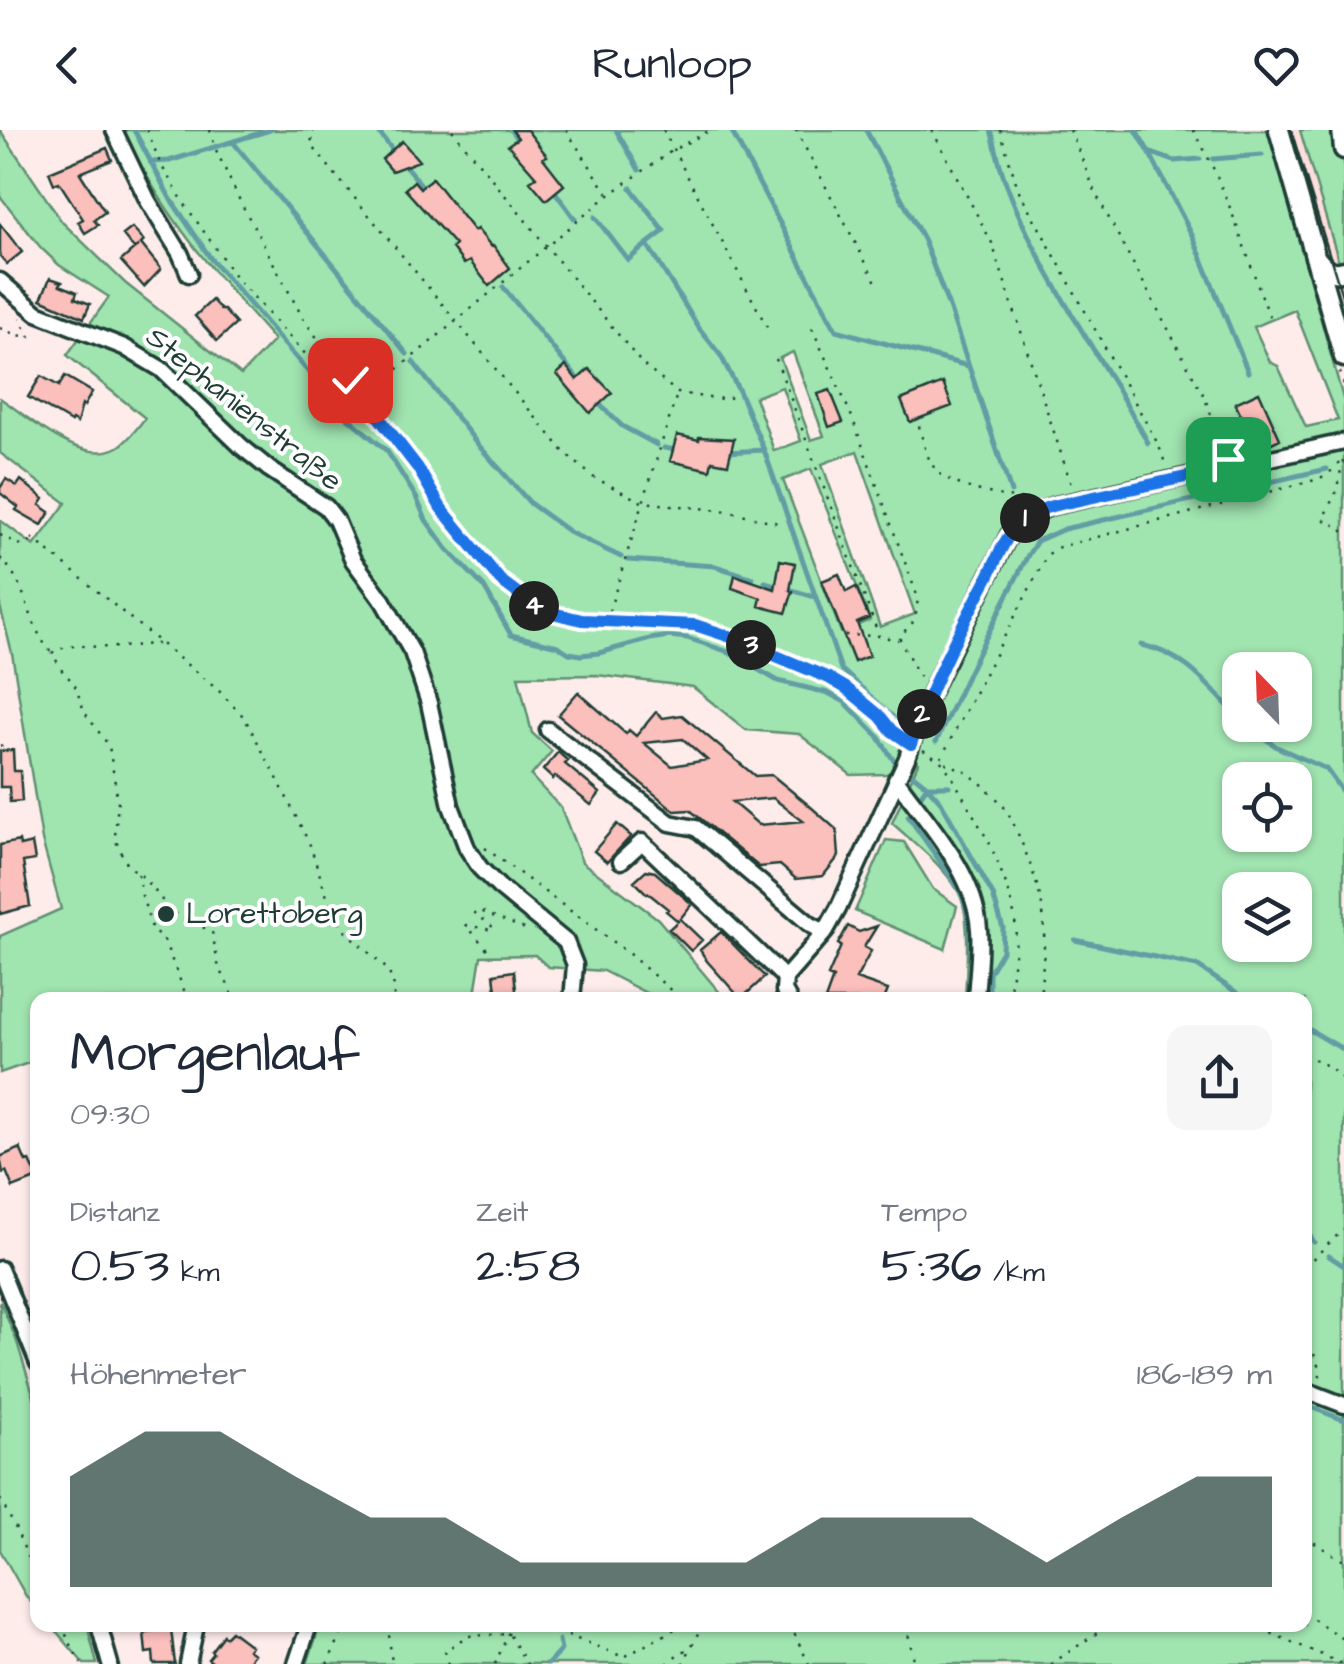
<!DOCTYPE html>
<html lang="de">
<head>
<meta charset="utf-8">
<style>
  body { margin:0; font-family:"Architects Daughter",sans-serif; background:#f6f6f7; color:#1f2937; height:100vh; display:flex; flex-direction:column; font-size:38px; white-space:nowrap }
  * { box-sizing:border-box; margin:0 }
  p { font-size:32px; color:#747a83 }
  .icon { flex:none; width:55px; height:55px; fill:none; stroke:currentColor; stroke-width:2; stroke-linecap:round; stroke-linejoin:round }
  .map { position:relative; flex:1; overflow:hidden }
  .side { position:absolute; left:30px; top:862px; width:1282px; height:640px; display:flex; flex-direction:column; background:#fff; border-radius:20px; box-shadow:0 2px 8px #0004 }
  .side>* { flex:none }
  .needle { width:65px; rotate:337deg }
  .fabs { position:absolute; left:1222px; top:522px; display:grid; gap:20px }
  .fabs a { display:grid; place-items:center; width:90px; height:90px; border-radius:20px; background:#fff; box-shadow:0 2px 8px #0004; font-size:50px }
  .pin { position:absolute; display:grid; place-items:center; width:85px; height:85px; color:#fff; margin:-42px; border-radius:20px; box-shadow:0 5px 15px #0006 }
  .km { position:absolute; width:50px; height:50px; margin:-25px; border-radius:50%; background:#222; color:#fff; font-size:28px; line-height:50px; text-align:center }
  .round { display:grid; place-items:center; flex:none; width:105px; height:105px; border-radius:20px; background:#f6f6f7 }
  .summary { display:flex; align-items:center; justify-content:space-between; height:170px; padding:0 40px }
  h1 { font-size:55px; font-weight:600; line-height:75px }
  .metrics { display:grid; grid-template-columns:repeat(3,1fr); gap:15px; height:170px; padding:10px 40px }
  .metrics div { display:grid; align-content:center }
  .metrics b { font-size:50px; font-weight:600 }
  .metrics small { font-size:28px; font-weight:400 }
  .metrics p { font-size:28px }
  .chart { height:280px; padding:20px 40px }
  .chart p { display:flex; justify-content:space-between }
  .chart svg { width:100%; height:180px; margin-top:10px; fill:#1f3d34; opacity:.7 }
  header { display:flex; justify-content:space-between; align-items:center; height:130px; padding:0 40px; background:#fff; font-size:45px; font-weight:600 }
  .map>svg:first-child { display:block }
  .built { fill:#fddedd }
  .green { fill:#a0e4b0; stroke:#609072; stroke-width:2.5; fill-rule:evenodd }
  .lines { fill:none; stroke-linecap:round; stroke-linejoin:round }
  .stream { stroke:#629da4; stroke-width:5 }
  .building { fill:#fbbfbc; stroke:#1f3d34; stroke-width:2.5; fill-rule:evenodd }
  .minor-casing { stroke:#1f3d34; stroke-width:21 }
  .major-casing { stroke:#1f3d34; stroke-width:25 }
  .path { stroke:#1f3d34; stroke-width:2.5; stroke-dasharray:2.5 8; stroke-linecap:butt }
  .minor { stroke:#fff; stroke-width:14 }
  .major { stroke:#fff; stroke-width:18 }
  .tram { stroke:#1f3d34; stroke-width:2.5 }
  .route-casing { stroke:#fff; stroke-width:20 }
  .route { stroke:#1a73e8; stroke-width:12 }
  .poi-dot { fill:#1f3d34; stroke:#fff; stroke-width:4 }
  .labels { text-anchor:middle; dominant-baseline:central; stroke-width:8; stroke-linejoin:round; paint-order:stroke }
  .street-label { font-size:30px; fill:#1f3d34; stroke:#fff }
  .poi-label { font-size:30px; fill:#1f3d34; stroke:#fff; text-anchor:start }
</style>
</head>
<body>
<header><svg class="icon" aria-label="back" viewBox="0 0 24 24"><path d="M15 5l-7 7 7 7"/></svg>Runloop<svg class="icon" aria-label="heart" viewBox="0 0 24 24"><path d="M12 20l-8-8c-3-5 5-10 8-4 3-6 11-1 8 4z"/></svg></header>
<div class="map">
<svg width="1344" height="1534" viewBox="0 0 1344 1534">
  <rect width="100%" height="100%" fill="#feeceb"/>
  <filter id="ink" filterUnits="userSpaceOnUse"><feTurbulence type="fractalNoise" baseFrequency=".01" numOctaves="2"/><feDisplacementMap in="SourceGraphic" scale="20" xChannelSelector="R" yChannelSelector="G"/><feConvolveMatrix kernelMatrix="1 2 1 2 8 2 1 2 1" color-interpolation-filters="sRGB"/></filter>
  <g filter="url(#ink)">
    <path class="built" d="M 1287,0 L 1300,0 L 1330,102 L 1341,131 L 1344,130 L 1344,190 L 1331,154 Z"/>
    <path class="green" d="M 0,0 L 62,92 L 125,153 L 241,245 L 274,210 C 216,145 158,81 124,0 L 1268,0 L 1344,272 L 1344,1534 L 307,1534 L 320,1495 L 1305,1495 L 1305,870 L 965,870 C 966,842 972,785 958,761 C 942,734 915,714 892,693 L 918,633 L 900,624 L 890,642 L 886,644 L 851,645 L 799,604 L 746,600 L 693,557 L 597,545 L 518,546 L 532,603 L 552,621 L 531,646 L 561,678 L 582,732 L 658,789 L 726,870 L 654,870 L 654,867 L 603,841 L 548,837 L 535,825 L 481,826 L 474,870 L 38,870 L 37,930 L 0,943 L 0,806 L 61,779 L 42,710 L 12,523 L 0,476 L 0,390 L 34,416 L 66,373 L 0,323 L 0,268 C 28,287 83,337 118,317 C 128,311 138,297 145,288 L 67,225 L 109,167 L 59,135 L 41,118 L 0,66 ZM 1295,180 L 1338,290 L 1306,297 L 1278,236 L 1270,232 L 1254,197 ZM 793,222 L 824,306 L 811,310 L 780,228 ZM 782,257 L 801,311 L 774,321 L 755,267 ZM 857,321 L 915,484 L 880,497 L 822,334 ZM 811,339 L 870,490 L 841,502 L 783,350 ZM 1240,540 L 1295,540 L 1295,595 L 1240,595 ZM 1240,650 L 1295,650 L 1295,705 L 1240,705 ZM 1240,760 L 1295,760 L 1295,815 L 1240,815 Z
      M 1300,0 L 1344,0 L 1344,130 L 1341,131 L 1338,129 Z
      M 886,710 L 904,712 L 933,759 L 957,776 L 945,819 L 855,781 Z
      M 0,1171 L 16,1209 L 37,1277 L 37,1479 L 26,1466 L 0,1420 Z
      M 51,1495 L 87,1495 L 97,1534 L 84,1534 Z"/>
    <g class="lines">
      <path class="stream" d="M 134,0 L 170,68 L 211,129 L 305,238 L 337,270 L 346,286 L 387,321 L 416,367 L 426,390 L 447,419 L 484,457 L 511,505 L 558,516 L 569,523 L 581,525 L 599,523 L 650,509 L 669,506 L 687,508 L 726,521 L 778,551 L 828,563 L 845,572 L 878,606 L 892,628 L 927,656 L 941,672 L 993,765 L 1003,798 L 1002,821 L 989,843 L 989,870
        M 377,0 L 395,23
        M 511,0 L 520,14
        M 616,0 L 639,40
        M 731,0 L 836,200 L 968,236
        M 866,0 L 924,111 L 949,177 L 1011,362
        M 991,0 C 996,17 999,36 1006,53 C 1040,146 1102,226 1148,313
        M 1136,0 L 1149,22 L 1174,31 L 1200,29
        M 233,12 L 407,224
        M 1149,22 L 1193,107 L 1248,242
        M 1213,29 L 1262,25
        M 150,32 L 169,31 L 270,0
        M 402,32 L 424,58
        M 631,58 L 664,101 L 647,114
        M 553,59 L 575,89
        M 595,87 L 628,130 L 647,114 L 699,198 L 721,226 L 739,261 L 764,320 L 841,539 L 905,598 L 904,601
        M 503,157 L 582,254
        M 413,232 L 480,317 L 531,374 L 571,403 L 621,427
        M 595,270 L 622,296 L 657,315
        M 664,318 L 676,320
        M 727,322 L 764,320
        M 628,430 L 715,436 L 753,448
        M 765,452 L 815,467
        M 1141,515 C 1186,524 1209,557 1240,589
        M 931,543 L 1012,383
        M 1246,595 L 1277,617 L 1326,639 L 1344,664
        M 905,598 L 921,566
        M 936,612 L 974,531 L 1028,425 L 1037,411 L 1064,399 L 1327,339
        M 921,665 L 927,656 L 949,656
        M 908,686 L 958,757 C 974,789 971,822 970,857
        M 1075,810 L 1197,836 L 1248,870
        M 1305,897 L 1344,920
        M 1305,1099 L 1314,1112
        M 1329,1126 L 1344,1136
        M 1305,1275 L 1344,1290
        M 548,1534 L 561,1520 L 559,1510"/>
    </g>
    <path class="building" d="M 512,0 L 527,0 L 547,26 L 543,28 L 564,55 L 546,70 L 530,51 L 536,47 L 508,15 L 518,8 Z
      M 402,11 L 419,31 L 392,41 L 382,29 Z
      M 107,18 L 112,30 L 80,43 L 105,82 L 94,90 L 98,95 L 85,103 L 78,92 L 83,89 L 59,52 L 54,54 L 49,42 Z
      M 432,48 L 474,101 L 477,99 L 491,116 L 493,115 L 510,138 L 489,156 L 470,131 L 464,134 L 452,118 L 455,115 L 405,59 L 414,51 L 420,58 Z
      M 0,94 L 22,122 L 7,134 L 0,126 Z
      M 132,98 L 144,111 L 141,114 L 161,139 L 144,157 L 121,131 L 139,115 L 134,119 L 123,105 Z
      M 50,148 L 62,152 L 60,155 L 77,162 L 75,168 L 90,174 L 84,188 L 41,169 Z
      M 212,170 L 221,180 L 224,180 L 236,194 L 217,211 L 195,186 Z
      M 566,236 L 577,250 L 589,239 L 612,263 L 590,283 L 557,244 Z
      M 41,246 L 59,256 L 65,246 L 92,262 L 84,276 L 82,275 L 77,293 L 72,290 L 71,292 L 28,267 Z
      M 943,253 L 952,276 L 910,292 L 901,270 Z
      M 830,260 L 843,292 L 829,297 L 818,264 Z
      M 1259,262 L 1280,309 L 1257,320 L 1235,273 Z
      M 677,305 L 699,310 L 699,307 L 734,309 L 728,334 L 712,331 L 710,340 L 670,331 Z
      M 6,349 L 17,356 L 21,350 L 44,369 L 40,375 L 50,382 L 42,395 L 16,380 L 18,377 L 0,363 L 0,358 Z
      M 780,430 L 795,433 L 790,460 L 793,461 L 786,483 L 759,476 L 761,468 L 732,458 L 735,445 L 775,459 Z
      M 839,444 L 846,462 L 856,457 L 869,488 L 857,493 L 869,526 L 854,532 L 822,451 Z
      M 578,562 L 626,604 L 629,600 L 636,606 L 656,582 L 663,588 L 682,585 L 755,646 L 772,645 L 811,677 L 837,700 L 839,726 L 823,746 L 796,749 L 780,735 L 759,737 L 690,680 L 675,681 L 558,585 ZM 683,609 L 707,630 L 672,636 L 644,613 ZM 773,668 L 803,691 L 759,695 L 732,672 Z
      M 13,620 L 14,641 L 20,641 L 22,671 L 10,672 L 9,657 L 0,657 L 0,621 Z
      M 558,622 L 568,631 L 565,634 L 600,663 L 591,675 L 555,646 L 553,649 L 543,640 Z
      M 617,694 L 631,706 L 607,732 L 594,721 Z
      M 19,711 L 20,716 L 32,713 L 35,730 L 23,732 L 30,776 L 0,784 L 0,715 Z
      M 646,740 L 655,742 L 692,774 L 680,789 L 702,810 L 691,821 L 669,799 L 678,791 L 666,781 L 668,779 L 648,763 L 647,764 L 634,751 Z
      M 848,796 L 859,802 L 877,796 L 864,817 L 871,821 L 856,849 L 888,860 L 884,870 L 825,870 L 833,848 L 828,846 L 841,816 L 838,814 Z
      M 721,802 L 765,847 L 741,869 L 707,831 L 700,820 Z
      M 514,841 L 517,870 L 497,870 L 494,844 Z
      M 20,1018 L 26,1032 L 30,1031 L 38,1048 L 13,1058 L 6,1041 L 3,1043 L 0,1027 Z
      M 171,1499 L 175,1534 L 154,1534 L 153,1522 L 146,1523 L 144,1502 Z
      M 231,1501 L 251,1516 L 248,1520 L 254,1524 L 246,1534 L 214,1534 L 208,1529 L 213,1523 L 211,1521 L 223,1505 L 225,1507 Z"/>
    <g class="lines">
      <defs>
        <path id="minor" d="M 114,0 L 148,71 L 180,123 L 189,144
          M 0,151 L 37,183 L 124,217 L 161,239 L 242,317 L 269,339 L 326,377 L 336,390 L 353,430 L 383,471 L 412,522 L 429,573 L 451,676 L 467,718 L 480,738 L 499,757 L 566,812 L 575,835 L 572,870
          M 548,600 L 670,693 L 696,698 L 811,795 L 825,802
          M 896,649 C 928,694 975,742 979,799 C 981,822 977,847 976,870
          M 621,731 L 642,712 L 785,848
          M 789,870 L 784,861 L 785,848 L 825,802 L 838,779 L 907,628 L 920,588 L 934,556 L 1009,405 L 1025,388 L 1052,376 L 1344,312
          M 0,1139 L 38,1233
          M 1305,1260 L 1344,1275
          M 99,1495 L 110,1534
          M 188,1534 L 196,1495
          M 296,1534 L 309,1495"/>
        <path id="major" d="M 1279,0 L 1344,227
          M 1342,0 L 1344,19
          M 1315,127 C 1323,137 1330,146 1344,141"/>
      </defs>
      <use href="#minor" class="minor-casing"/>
      <use href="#major" class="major-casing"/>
      <path class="path" d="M 147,0 L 161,35 L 186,76 L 237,149 L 308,227 L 339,239 L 351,250 L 418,339 L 441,377 L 500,450 L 532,474 L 548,482 L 582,491 L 675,493 L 710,499 L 829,548 L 862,571 L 898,605
        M 210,0 L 216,20 L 241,73 L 304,190 L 337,235
        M 314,0 L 310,6 L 316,21 L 564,322 L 593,347 L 642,372 L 729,381 L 782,394
        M 452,0 L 643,235 L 678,263 L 716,269 L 735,267
        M 566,0 L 609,65
        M 663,0 L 768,199
        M 796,0 L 877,154
        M 932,0 L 992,113 L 1071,354
        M 1000,0 L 1018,59 L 1159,316 L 1166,336
        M 1070,0 L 1097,66 L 1204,266 L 1225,322
        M 1193,0 C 1228,58 1246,127 1271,190
        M 0,198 L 16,205 L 30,207 L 20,188
        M 812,198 L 852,287 L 918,468 L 915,490 L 900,506 L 900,510 L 920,548
        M 776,229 L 879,506
        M 1340,242 L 1344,255
        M 365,266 L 609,65 L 673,20 L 711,0
        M 919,296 C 923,310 926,328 936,340 C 951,358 1002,366 1025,370
        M 1343,331 L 1336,362 L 1323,389 L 1342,399 L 1344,403
        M 0,405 L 21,415 L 33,411
        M 32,408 L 218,560 L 244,587 L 277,648 L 310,715 L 331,779 L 346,802 L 388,840 L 395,859 L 393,870
        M 0,428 C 29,454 27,496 51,522
        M 606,491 L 677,264
        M 845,505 L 879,506 L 898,510
        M 158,514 C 144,514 130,517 116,517 C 93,519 74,510 52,523 L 63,542 L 74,553 L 85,583 L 109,616 L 118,672 L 115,706 L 118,717 L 129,737 L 138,742 L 161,768 L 165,778 L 212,802 L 218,834 L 235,870
        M 0,616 L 5,615
        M 923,620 L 940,630 L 950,643 L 991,716 L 1008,759 L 1015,788 L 1016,809 L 1009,870
        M 485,718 L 628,823 L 682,870
        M 138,744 L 142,766 L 153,802 L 163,808 L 188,870
        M 487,819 L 466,795 L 492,800 L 494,798 L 475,783 L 478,780 L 527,800
        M 1040,870 C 1042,840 1047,806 1042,776 C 1038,751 1019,703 1007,681 C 1003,674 982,653 974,648 C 964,639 952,636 940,630 L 1047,425 L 1059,417 L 1319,349 L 1333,340 L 1340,332
        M 1305,924 L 1331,938 L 1344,950
        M 1305,1136 L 1344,1099
        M 1305,1205 L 1317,1231 L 1321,1251
        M 0,1369 L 15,1397 L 38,1451
        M 1305,1407 L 1344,1431
        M 1305,1483 L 1344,1510
        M 61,1495 L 81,1534
        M 388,1495 L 392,1534
        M 549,1495 L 572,1507 L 624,1527 L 682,1495
        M 797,1495 L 793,1501 L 809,1534
        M 906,1495 L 915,1534
        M 1252,1495 L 1343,1534
        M 327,1534 L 346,1495
        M 448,1534 L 445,1521 L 467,1506 L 509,1504 L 527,1534
        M 495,1534 L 512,1495
        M 667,1534 L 678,1524 L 689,1519
        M 683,1534 L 702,1495
        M 1051,1534 L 1109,1495"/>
      <use href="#minor" class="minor"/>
      <use href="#major" class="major"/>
      <path class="tram" d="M 1291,0 L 1344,172"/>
    </g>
  </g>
  <g class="lines" filter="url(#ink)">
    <defs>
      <path id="route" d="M 350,250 L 418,338 L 441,378 L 500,450 L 532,474 L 548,482 L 582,490 L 695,495 L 728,506 L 829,548 L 846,558 L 880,586 L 892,601 L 911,614 C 930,557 958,503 987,449 C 996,431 1004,409 1018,394 C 1027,384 1039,380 1052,376 L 1232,337 L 1228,329"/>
    </defs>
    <use href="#route" class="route-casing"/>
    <use href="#route" class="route"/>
  </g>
  <circle class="poi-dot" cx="166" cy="784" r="10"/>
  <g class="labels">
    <g class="street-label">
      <text transform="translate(244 279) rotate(39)">Stephanienstraße</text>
    </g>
    <g class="poi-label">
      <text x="186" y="784">Lorettoberg</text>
    </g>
  </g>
</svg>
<div class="fabs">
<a><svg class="needle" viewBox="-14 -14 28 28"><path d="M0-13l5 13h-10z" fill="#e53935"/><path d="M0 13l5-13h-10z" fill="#747a83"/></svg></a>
<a><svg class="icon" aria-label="locate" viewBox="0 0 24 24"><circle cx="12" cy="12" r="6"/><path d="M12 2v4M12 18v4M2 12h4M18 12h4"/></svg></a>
<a><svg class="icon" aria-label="layers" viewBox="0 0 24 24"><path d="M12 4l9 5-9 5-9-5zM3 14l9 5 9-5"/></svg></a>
</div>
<div class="pin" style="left:1228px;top:329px;background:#1e9e55"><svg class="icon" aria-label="arrive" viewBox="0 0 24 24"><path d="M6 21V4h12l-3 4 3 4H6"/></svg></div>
<div class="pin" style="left:350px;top:250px;background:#d93025"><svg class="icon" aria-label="check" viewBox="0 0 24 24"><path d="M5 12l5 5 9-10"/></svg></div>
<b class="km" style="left:1025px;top:388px">1</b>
<b class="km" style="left:922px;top:584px">2</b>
<b class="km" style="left:751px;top:515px">3</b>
<b class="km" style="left:534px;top:476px">4</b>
<section class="side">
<div class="summary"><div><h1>Morgenlauf</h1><p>09:30</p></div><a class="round"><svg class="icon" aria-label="share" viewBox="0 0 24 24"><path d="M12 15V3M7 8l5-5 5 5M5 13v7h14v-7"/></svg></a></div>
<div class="metrics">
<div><p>Distanz</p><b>0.53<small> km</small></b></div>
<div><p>Zeit</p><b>2:58</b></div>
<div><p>Tempo</p><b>5:36<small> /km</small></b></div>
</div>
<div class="chart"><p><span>Höhenmeter</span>186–189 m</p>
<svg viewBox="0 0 160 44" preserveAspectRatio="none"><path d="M0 44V17L10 6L20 6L30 17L40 27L50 27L60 38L70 38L80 38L90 38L100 27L110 27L120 27L130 38L140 27L150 17L160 17V44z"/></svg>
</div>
</section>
</div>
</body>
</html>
